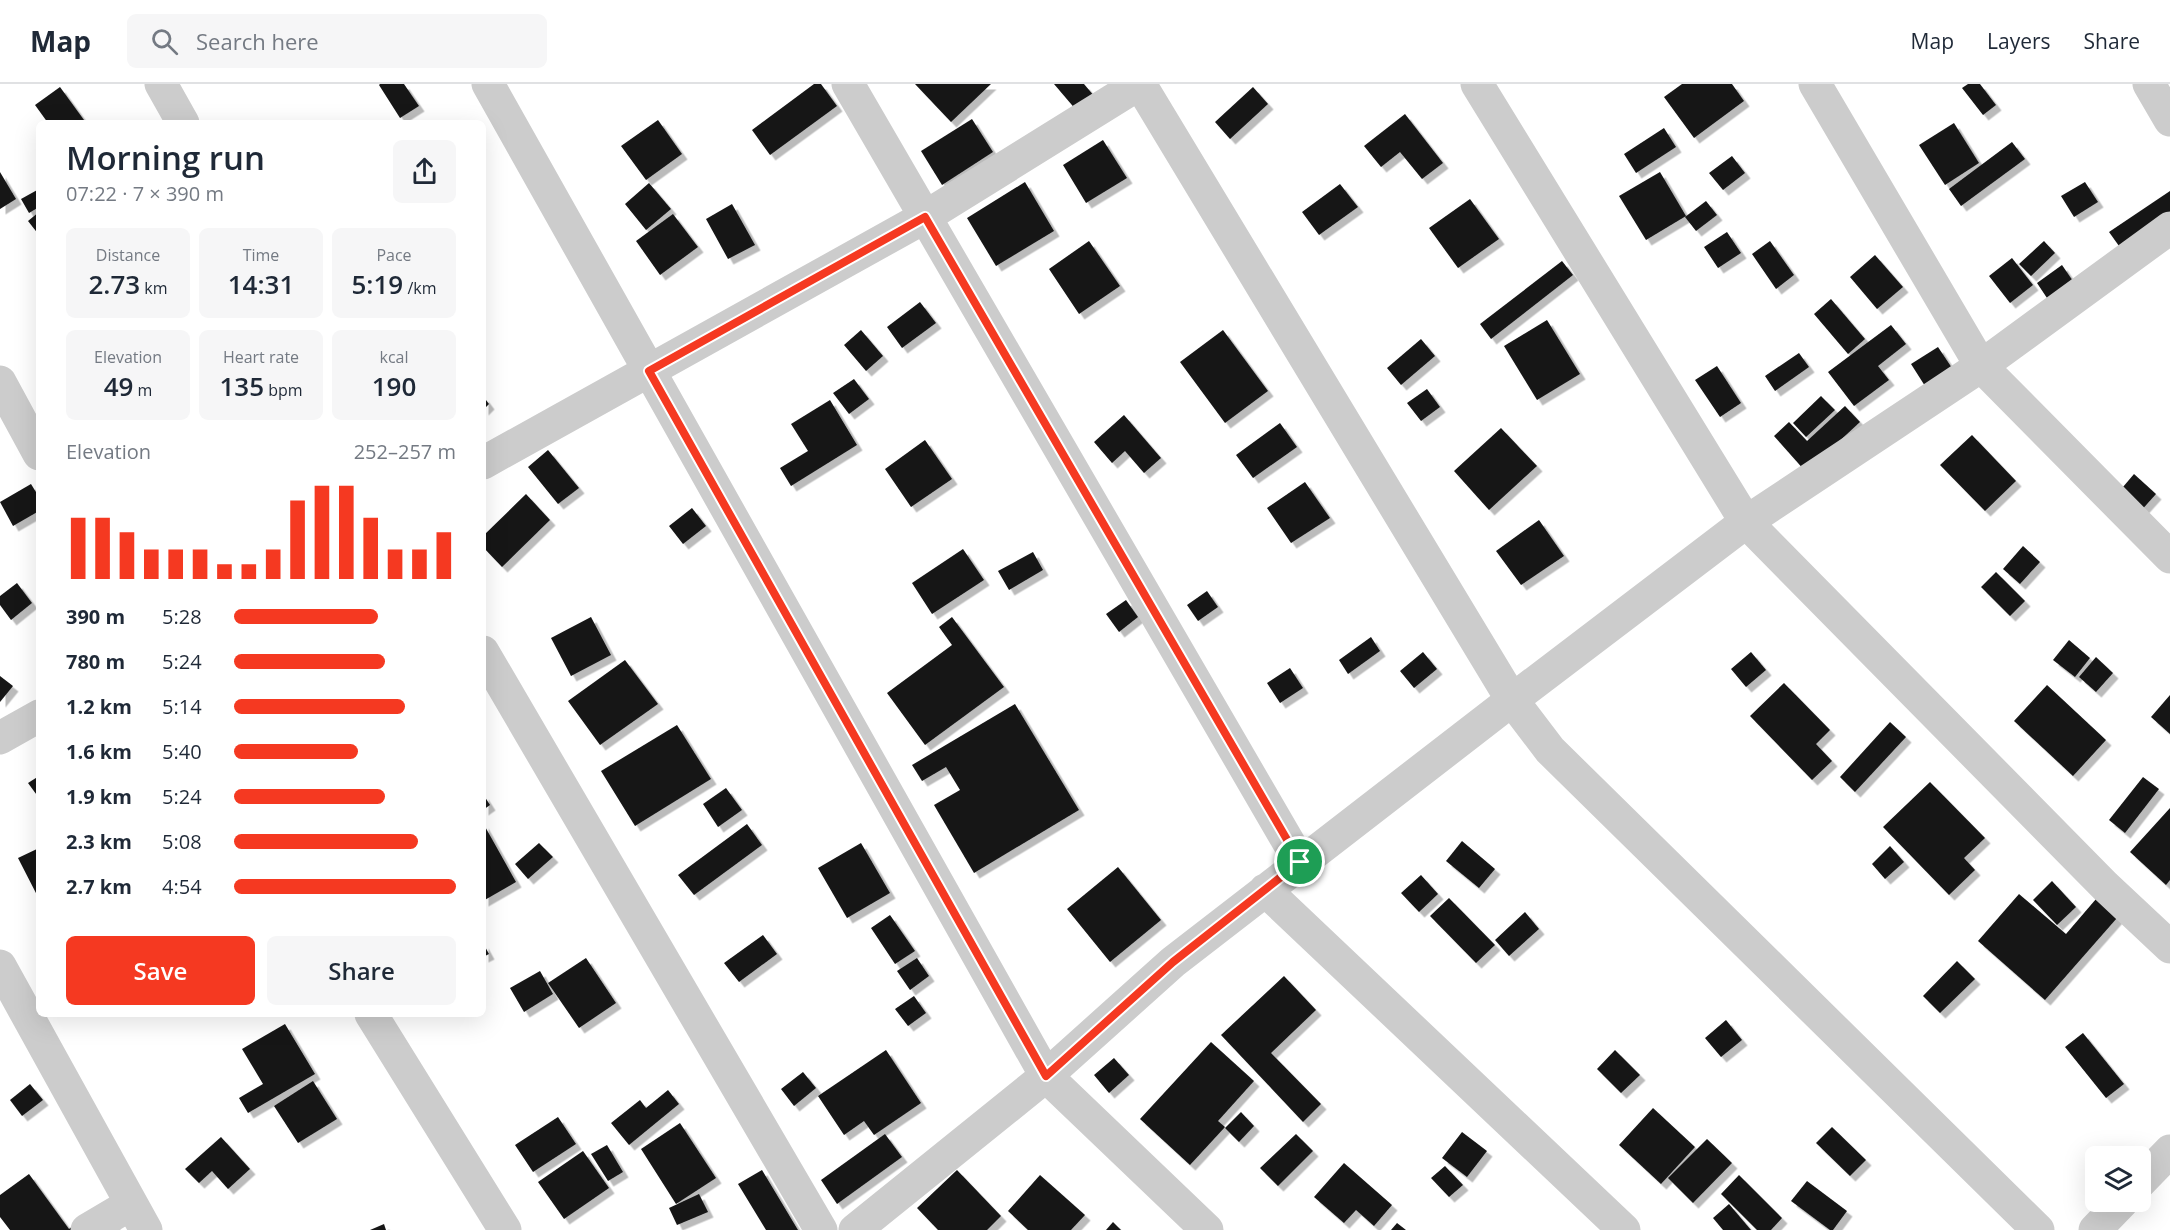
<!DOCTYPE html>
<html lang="en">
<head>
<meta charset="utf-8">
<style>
  body { margin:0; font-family:"Open Sans",sans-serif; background:#f6f6f7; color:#1f2937; height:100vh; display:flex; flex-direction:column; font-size:22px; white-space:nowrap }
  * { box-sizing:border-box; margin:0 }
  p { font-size:20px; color:#747a83 }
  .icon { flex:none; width:33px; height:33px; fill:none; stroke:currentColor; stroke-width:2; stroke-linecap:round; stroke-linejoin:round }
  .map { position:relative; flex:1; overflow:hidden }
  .details { position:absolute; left:36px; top:36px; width:450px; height:897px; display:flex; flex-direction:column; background:#fff; border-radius:9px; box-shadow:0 6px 24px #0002 }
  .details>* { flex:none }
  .buttons { position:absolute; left:2085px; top:1062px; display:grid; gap:12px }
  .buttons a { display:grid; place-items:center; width:66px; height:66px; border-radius:9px; background:#fff; box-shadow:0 6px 24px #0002; font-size:30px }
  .pin { position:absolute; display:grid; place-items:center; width:51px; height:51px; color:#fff; margin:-26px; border:3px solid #fff; border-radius:50%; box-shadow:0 2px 6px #0007 }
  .round { display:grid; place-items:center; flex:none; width:63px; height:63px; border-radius:9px; background:#f6f6f7 }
  .head { display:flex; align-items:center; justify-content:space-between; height:102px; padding:0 30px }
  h1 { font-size:33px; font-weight:600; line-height:45px }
  .stats { display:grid; grid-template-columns:repeat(3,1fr); gap:9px; height:102px; padding:6px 30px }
  .stats div { display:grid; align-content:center; border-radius:9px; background:#f6f6f7; text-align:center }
  .stats b { font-size:26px; font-weight:600 }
  .stats small { font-size:16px; font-weight:400 }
  .stats p { font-size:16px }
  .chart { height:168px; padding:12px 30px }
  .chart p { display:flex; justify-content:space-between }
  .chart svg { width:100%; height:108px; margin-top:6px; stroke:#f53921; stroke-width:6 }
  .button { display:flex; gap:12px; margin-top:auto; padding:12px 30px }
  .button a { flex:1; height:69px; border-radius:9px; background:#f53921; color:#fff; font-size:24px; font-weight:600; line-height:69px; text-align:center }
  .button a+a { background:#f6f6f7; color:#1f2937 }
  ul { padding:0 30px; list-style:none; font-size:20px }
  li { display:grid; grid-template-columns:96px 72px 1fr; align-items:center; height:45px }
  li i { height:15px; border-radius:8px; background:#f53921 }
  header { display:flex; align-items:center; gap:36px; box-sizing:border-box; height:84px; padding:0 30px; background:#fff; border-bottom:2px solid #e0e1e3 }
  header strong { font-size:28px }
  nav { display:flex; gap:33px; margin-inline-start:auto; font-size:21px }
  .search { width:420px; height:54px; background:#f6f6f7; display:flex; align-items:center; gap:15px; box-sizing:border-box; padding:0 21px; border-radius:9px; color:#747a83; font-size:22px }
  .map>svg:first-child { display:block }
  .building { fill:#161616; filter:url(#shadow) }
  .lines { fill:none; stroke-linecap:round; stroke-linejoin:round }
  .minor { stroke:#ccc; stroke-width:33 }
  .route-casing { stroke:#fff; stroke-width:12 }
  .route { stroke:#f53921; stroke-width:8 }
</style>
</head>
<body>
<header>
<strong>Map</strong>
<div class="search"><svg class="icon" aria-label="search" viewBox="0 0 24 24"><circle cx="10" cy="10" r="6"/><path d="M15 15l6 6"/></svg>Search here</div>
<nav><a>Map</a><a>Layers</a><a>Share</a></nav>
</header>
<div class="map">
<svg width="2170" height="1146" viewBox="0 0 2170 1146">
  <defs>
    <filter id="shadow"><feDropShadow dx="5.5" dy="5.5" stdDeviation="0" flood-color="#0004"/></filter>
  </defs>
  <rect width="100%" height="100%" fill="#fff"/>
  <path class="building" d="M 380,0 L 404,0 L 419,22 L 400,34 L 379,1 Z
    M 814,0 L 821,0 L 837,22 L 770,71 L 752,46 Z
    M 915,0 L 991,0 L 951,38 Z
    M 1054,0 L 1084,0 L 1100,19 L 1083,34 Z
    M 1682,0 L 1732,0 L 1744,17 L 1694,54 L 1664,13 Z
    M 1968,0 L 1980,0 L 1996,21 L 1983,31 L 1962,4 Z
    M 60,3 L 84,36 L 80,39 L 48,39 L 35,21 Z
    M 1253,3 L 1268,20 L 1230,55 L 1215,38 Z
    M 1405,30 L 1443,79 L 1422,95 L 1400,68 L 1381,83 L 1364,62 Z
    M 972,35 L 993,68 L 942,101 L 921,67 Z
    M 658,36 L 682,70 L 646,96 L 621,62 Z
    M 1954,39 L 1979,79 L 1945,101 L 1919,61 Z
    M 1664,44 L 1676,63 L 1636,89 L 1624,70 Z
    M 1103,56 L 1127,94 L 1086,119 L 1063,81 Z
    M 2012,58 L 2025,75 L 1961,122 L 1949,105 Z
    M 1732,72 L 1745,89 L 1723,106 L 1709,89 Z
    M 0,88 L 16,115 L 0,125 Z
    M 1660,88 L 1686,132 L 1646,156 L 1619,112 Z
    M 1025,98 L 1054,147 L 996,182 L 967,134 Z
    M 2085,98 L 2098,118 L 2074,133 L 2061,112 Z
    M 649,99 L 671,125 L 646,146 L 625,120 Z
    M 1340,100 L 1358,123 L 1319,151 L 1302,128 Z
    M 39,105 L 39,123 L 29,129 L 21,115 Z
    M 2170,107 L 2170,137 L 2124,169 L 2109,148 Z
    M 1470,115 L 1499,155 L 1458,184 L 1429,144 Z
    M 1706,117 L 1717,131 L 1696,147 L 1685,133 Z
    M 732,120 L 755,161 L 728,175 L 706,135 Z
    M 39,128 L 39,151 L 28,137 Z
    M 673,130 L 698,163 L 660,191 L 636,157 Z
    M 1727,148 L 1741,169 L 1718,184 L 1704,163 Z
    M 1089,157 L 1120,202 L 1079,230 L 1049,185 Z
    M 1770,157 L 1794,191 L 1776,205 L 1752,170 Z
    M 2044,157 L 2055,169 L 2031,192 L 2019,180 Z
    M 1875,171 L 1903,203 L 1877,225 L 1850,193 Z
    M 2012,174 L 2033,201 L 2010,219 L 1989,192 Z
    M 1562,177 L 1573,191 L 1491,255 L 1480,240 Z
    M 2062,181 L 2075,200 L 2049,217 L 2037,199 Z
    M 1831,215 L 1865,255 L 1848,270 L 1814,230 Z
    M 920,218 L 936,239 L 902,264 L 887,243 Z
    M 1547,236 L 1580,290 L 1537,316 L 1504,262 Z
    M 1891,241 L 1906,260 L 1878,282 L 1889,296 L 1854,322 L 1828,288 Z
    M 861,246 L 883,272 L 866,287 L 844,261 Z
    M 1223,246 L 1268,307 L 1225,339 L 1180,278 Z
    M 1421,255 L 1435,272 L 1401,301 L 1387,284 Z
    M 1938,263 L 1952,284 L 1925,302 L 1911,280 Z
    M 1799,269 L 1809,283 L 1775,307 L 1765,292 Z
    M 1717,282 L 1741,319 L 1720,333 L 1695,296 Z
    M 854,295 L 869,315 L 849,330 L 833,309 Z
    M 1427,305 L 1440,323 L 1421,337 L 1407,319 Z
    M 483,312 L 489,320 L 483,326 Z
    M 1821,312 L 1835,326 L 1806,353 L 1793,339 Z
    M 830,316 L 857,361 L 791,402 L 780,384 L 808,367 L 791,340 Z
    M 1845,322 L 1860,338 L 1806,388 L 1774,352 L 1789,338 L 1807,357 Z
    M 1124,331 L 1161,374 L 1144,389 L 1125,367 L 1112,379 L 1094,358 Z
    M 1280,339 L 1297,363 L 1253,394 L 1236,371 Z
    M 1501,344 L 1537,382 L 1489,426 L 1454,387 Z
    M 1972,351 L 2016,397 L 1985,427 L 1940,381 Z
    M 925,356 L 952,395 L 911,423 L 885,385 Z
    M 548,366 L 579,404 L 558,420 L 528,383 Z
    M 2134,390 L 2156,410 L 2139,429 L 2117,410 Z
    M 1305,398 L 1330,434 L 1291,459 L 1267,424 Z
    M 31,400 L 39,413 L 39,427 L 13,442 L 0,418 Z
    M 526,410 L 550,436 L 502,483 L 483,463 L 483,452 Z
    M 692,424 L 706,442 L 683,460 L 669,442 Z
    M 1539,436 L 1564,472 L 1521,501 L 1496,467 Z
    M 2023,462 L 2040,478 L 2020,500 L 2003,485 Z
    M 963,465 L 984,496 L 932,530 L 912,499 Z
    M 1033,468 L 1043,486 L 1009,506 L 998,487 Z
    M 1996,488 L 2025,517 L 2010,532 L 1981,503 Z
    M 17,499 L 32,519 L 11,536 L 0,521 L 0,512 Z
    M 1207,507 L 1218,523 L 1198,537 L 1187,521 Z
    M 1126,516 L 1138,533 L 1119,548 L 1106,530 Z
    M 591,533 L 611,571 L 571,592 L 551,554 Z
    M 952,533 L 1004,603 L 925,661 L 887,609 L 952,561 L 939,543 Z
    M 1371,553 L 1380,567 L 1348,590 L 1339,576 Z
    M 2069,556 L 2090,574 L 2075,593 L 2053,576 Z
    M 1423,568 L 1437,585 L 1414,604 L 1400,587 Z
    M 1751,568 L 1766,586 L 1746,603 L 1731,585 Z
    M 2096,573 L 2113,589 L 2096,608 L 2079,593 Z
    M 625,576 L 658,620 L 600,661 L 568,617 Z
    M 1290,584 L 1303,604 L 1280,619 L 1267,599 Z
    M 0,592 L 13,602 L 0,618 Z
    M 1784,599 L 1830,646 L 1816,660 L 1832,677 L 1812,696 L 1750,632 Z
    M 2047,601 L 2106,656 L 2073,692 L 2014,637 Z
    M 2170,611 L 2170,650 L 2151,633 Z
    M 1015,620 L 1079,726 L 974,789 L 934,721 L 960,706 L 946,683 L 922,697 L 912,681 Z
    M 1890,638 L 1906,653 L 1855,708 L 1840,693 Z
    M 677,641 L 711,695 L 635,742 L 601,687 Z
    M 39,692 L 39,714 L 28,699 Z
    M 2143,693 L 2159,705 L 2125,749 L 2109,736 Z
    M 1930,698 L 1985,754 L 1964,774 L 1975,786 L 1949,811 L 1883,743 Z
    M 726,704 L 742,726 L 718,743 L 703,720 Z
    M 483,710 L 490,721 L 483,726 Z
    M 2170,724 L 2170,796 L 2166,801 L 2130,768 Z
    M 483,739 L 516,798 L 483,817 Z
    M 747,740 L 762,761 L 694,811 L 678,791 Z
    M 1462,757 L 1495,785 L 1479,804 L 1446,777 Z
    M 539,759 L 553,773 L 528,795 L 515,780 Z
    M 861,759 L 890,809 L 847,834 L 818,784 Z
    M 1890,762 L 1904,778 L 1885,795 L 1872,780 Z
    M 39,764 L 39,815 L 18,774 Z
    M 1118,783 L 1161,836 L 1110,878 L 1067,825 Z
    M 1421,791 L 1438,810 L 1419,828 L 1401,809 Z
    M 2052,797 L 2076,823 L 2057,841 L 2033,816 Z
    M 2019,810 L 2066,850 L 2096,815 L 2117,834 L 2045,916 L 1978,857 Z
    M 1449,814 L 1495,861 L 1476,879 L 1430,832 Z
    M 1525,828 L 1539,845 L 1509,872 L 1495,856 Z
    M 890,831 L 915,867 L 895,880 L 871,844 Z
    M 763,851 L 777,870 L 739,898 L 724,879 Z
    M 483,859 L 489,870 L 483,873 Z
    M 586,874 L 616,919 L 579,944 L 548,899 Z
    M 917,874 L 929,892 L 910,906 L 897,887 Z
    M 1957,877 L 1975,895 L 1940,929 L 1923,912 Z
    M 540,887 L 553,910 L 524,928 L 510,904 Z
    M 1284,892 L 1316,926 L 1271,969 L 1321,1020 L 1303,1038 L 1221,951 Z
    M 914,912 L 926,929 L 908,942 L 895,925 Z
    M 1726,936 L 1742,956 L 1721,973 L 1705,954 Z
    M 285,940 L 315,990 L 248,1029 L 239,1014 L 263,1000 L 242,965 Z
    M 2083,949 L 2124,1000 L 2106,1014 L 2065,963 Z
    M 1211,958 L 1254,997 L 1218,1037 L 1225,1043 L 1190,1081 L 1140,1035 Z
    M 886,966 L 921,1019 L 874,1051 L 864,1037 L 844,1051 L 818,1012 Z
    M 1615,966 L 1640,991 L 1621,1009 L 1597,985 Z
    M 1114,974 L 1129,991 L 1109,1009 L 1094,991 Z
    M 803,988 L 816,1004 L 794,1022 L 781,1005 Z
    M 313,997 L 337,1035 L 298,1059 L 274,1022 Z
    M 30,1000 L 43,1016 L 22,1032 L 10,1016 Z
    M 668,1006 L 679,1020 L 629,1061 L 611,1039 L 640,1016 L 646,1024 Z
    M 1653,1024 L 1695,1063 L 1661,1100 L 1619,1061 Z
    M 1241,1028 L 1254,1042 L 1239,1058 L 1225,1044 Z
    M 558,1033 L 576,1060 L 533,1088 L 515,1061 Z
    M 680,1039 L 716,1094 L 676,1120 L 641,1065 Z
    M 1832,1043 L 1866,1076 L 1850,1092 L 1816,1059 Z
    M 1462,1048 L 1487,1067 L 1467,1093 L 1442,1074 Z
    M 885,1050 L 902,1073 L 837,1120 L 821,1096 Z
    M 1296,1050 L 1313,1067 L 1278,1102 L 1260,1084 Z
    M 221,1053 L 250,1085 L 228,1105 L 212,1087 L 199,1099 L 185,1085 Z
    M 1707,1055 L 1732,1079 L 1693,1119 L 1668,1094 Z
    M 607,1061 L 623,1088 L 608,1097 L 591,1070 Z
    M 583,1067 L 609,1104 L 564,1135 L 538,1098 Z
    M 1344,1079 L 1392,1121 L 1374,1142 L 1356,1126 L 1344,1139 L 1314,1113 Z
    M 1445,1082 L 1463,1101 L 1449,1113 L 1431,1094 Z
    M 762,1086 L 798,1146 L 766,1146 L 738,1100 Z
    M 957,1086 L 1001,1132 L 987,1146 L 938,1146 L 917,1124 Z
    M 29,1090 L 69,1145 L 101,1121 L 119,1146 L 10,1146 L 0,1133 L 0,1111 Z
    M 1040,1091 L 1085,1131 L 1071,1146 L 1028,1146 L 1008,1127 Z
    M 1739,1091 L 1782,1134 L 1771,1146 L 1757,1146 L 1721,1110 Z
    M 1807,1097 L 1847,1127 L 1833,1146 L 1830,1146 L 1791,1117 Z
    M 699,1110 L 708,1128 L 677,1141 L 669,1124 Z
    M 1729,1120 L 1751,1146 L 1723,1146 L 1713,1134 Z
    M 1113,1138 L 1121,1146 L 1106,1146 Z
    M 1397,1139 L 1406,1146 L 1391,1146 Z
    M 384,1140 L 386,1146 L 370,1146 Z"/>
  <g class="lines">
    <path class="minor" d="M 161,0 L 183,39
      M 488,0 L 1046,992 L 1207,1146
      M 848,0 L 1300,778
      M 1140,0 L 1512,616 L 1550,666 L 2038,1146
      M 1477,0 L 1746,438 L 2105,802 L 2170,863
      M 1815,0 L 1981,282 L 2170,473
      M 2149,0 L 2170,36
      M 0,298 L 39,370
      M 483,379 L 925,133 L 1139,0
      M 483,568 L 821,1146
      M 0,654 L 39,632
      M 1265,806 L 1624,1146
      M 0,882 L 146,1146
      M 371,930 L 505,1146
      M 2140,1098 L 2170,1067
      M 87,1146 L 131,1120
      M 855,1146 L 1046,992 L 1173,878 L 1512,616 L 1746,438 L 1981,282 L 2170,144
      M 2095,1146 L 2122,1118"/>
  </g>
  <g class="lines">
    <defs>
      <path id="route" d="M 925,133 L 1300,778 L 1173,878 L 1046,992 L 649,287 Z"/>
    </defs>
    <use href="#route" class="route-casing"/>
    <use href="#route" class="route"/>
  </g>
</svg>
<div class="buttons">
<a><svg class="icon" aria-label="layers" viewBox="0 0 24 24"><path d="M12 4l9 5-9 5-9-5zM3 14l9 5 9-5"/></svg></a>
</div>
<div class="pin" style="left:1300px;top:778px;background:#1e9e55"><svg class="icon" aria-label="arrive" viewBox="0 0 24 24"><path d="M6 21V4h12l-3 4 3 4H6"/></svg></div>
<section class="details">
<div class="head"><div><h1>Morning run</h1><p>07:22 · 7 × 390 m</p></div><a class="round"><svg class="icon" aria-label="share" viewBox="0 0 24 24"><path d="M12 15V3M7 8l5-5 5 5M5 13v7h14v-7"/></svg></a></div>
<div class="stats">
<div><p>Distance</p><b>2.73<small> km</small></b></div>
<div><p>Time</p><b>14:31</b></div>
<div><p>Pace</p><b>5:19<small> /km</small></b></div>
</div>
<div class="stats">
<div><p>Elevation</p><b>49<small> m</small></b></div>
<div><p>Heart rate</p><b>135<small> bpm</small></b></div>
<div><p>kcal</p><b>190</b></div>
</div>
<div class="chart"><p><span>Elevation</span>252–257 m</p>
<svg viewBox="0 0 160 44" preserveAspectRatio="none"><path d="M5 44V19M15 44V19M25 44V25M35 44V32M45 44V32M55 44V32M65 44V38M75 44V38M85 44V32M95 44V12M105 44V6M115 44V6M125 44V19M135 44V32M145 44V32M155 44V25"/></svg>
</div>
<ul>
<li><b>390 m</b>5:28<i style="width:65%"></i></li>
<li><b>780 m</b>5:24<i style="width:68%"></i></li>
<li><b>1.2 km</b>5:14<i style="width:77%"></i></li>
<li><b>1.6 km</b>5:40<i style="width:56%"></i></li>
<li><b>1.9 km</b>5:24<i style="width:68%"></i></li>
<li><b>2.3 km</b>5:08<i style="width:83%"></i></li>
<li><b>2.7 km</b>4:54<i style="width:100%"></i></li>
</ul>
<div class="button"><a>Save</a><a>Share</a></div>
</section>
</div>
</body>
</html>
